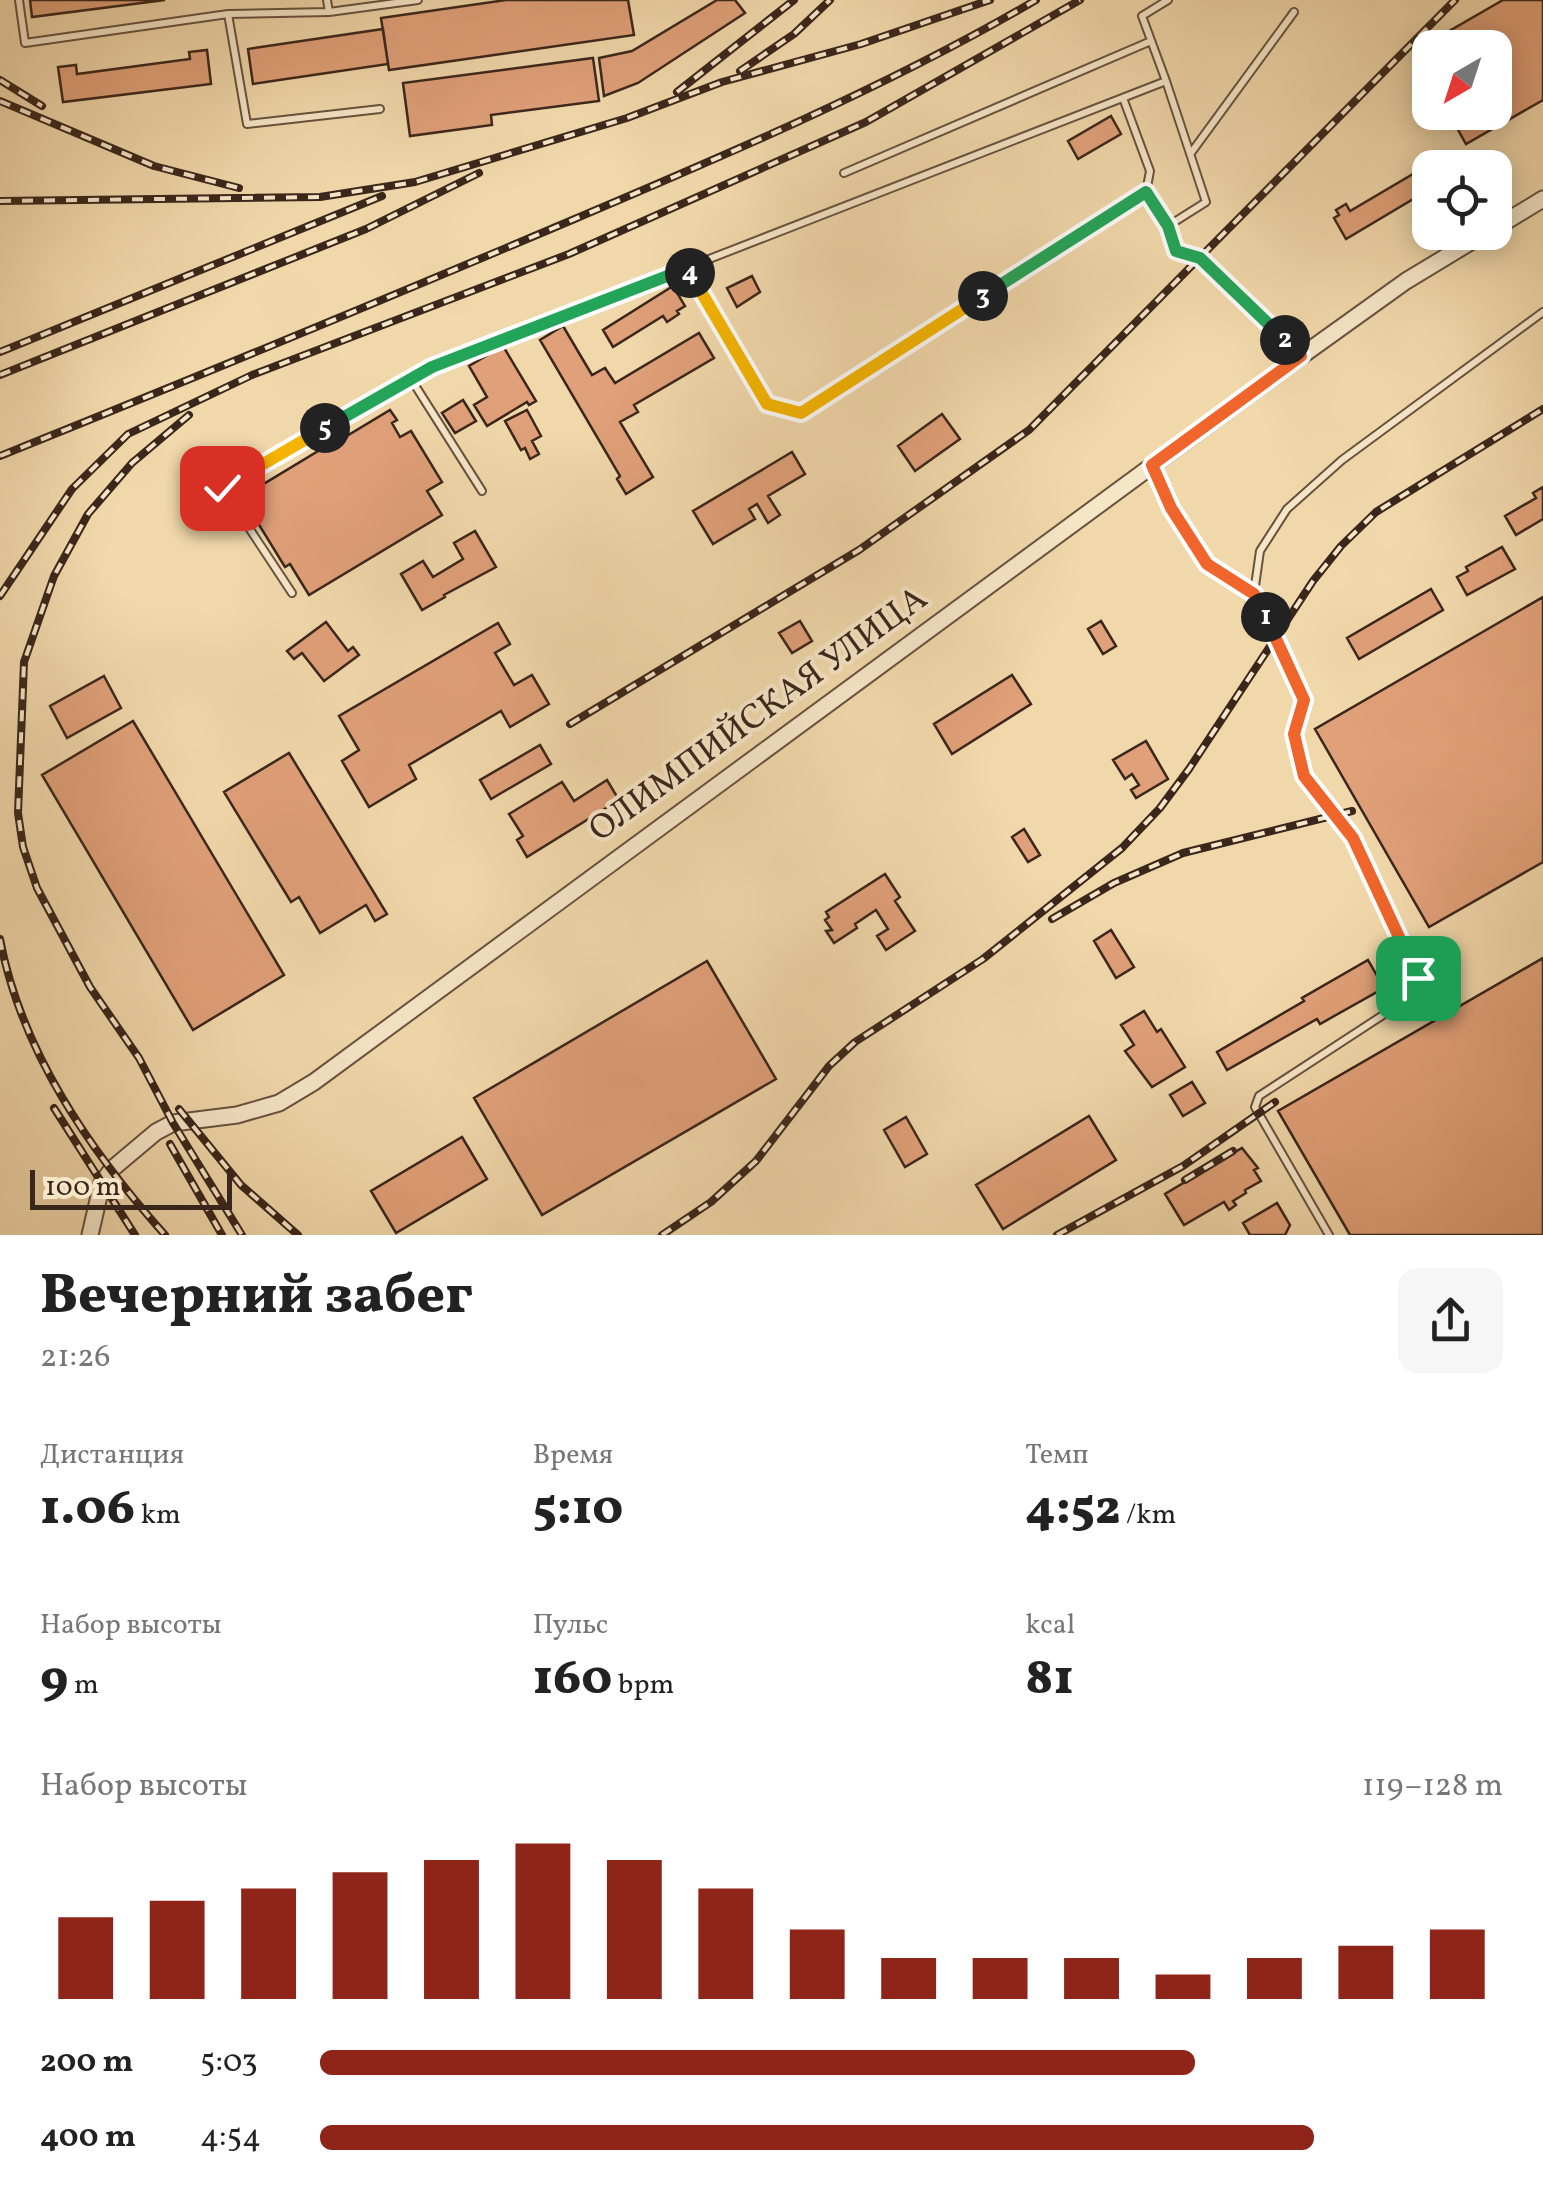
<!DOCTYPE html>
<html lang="ru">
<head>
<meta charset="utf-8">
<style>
  body { margin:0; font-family:Vollkorn,serif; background:#f6f6f6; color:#222; height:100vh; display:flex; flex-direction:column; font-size:38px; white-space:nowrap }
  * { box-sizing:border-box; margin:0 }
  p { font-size:32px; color:#767676 }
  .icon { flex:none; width:55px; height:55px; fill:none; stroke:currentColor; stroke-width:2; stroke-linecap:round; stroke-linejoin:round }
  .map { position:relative; height:1235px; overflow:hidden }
  .panel { display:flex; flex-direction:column; background:#fff; flex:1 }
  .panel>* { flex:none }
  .needle { width:65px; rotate:219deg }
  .buttons { position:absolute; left:1412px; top:30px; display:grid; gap:20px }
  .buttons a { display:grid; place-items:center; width:100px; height:100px; border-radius:20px; background:#fff; box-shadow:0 5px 25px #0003; font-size:50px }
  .scale { position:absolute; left:30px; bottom:25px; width:202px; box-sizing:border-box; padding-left:10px; border:5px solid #3b261b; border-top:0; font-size:28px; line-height:35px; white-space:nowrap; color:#3b261b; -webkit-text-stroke:8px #f6e6c8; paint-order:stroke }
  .pin { position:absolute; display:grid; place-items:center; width:85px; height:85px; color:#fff; margin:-42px; border-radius:20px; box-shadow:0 5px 15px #0006 }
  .km { position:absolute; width:50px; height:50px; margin:-25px; border-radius:50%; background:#222; color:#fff; font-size:28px; line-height:50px; text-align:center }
  .round { display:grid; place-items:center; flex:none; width:105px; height:105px; border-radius:20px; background:#f6f6f6 }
  .head { display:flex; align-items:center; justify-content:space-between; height:170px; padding:0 40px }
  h1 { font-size:55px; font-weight:800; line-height:75px }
  .stats { display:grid; grid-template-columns:repeat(3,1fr); gap:15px; height:170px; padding:10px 40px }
  .stats div { display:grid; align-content:center }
  .stats b { font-size:50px; font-weight:800 }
  .stats small { font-size:28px; font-weight:400 }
  .stats p { font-size:28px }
  .chart { height:280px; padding:20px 40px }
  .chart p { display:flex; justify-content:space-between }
  .chart svg { width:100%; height:180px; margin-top:10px; stroke:#8f2418; stroke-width:6 }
  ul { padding:0 40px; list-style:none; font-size:32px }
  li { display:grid; grid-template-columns:160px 120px 1fr; align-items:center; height:75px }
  li i { height:25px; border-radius:12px; background:#8f2418 }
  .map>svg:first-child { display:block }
  .building { fill:#e0a079; stroke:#3b261b; stroke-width:2.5 }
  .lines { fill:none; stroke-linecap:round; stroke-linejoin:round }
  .service-casing { stroke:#68523f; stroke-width:10 }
  .tertiary-casing { stroke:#68523f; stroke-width:19 }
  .service { stroke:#f6e6c8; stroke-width:6 }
  .tertiary { stroke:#f6e6c8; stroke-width:15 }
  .rail-casing { stroke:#3b261b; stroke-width:8 }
  .rail { stroke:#f6e6c8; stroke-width:4; stroke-dasharray:11; stroke-linecap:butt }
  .split-1-casing { stroke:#fff; stroke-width:20 }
  .split-2-casing { stroke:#fff; stroke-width:20 }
  .split-3-casing { stroke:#fff; stroke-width:20 }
  .split-4-casing { stroke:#fff; stroke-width:20 }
  .split-5-casing { stroke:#fff; stroke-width:20 }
  .split-6-casing { stroke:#fff; stroke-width:20 }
  .split-1 { stroke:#f0652b; stroke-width:12 }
  .split-2 { stroke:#f0652b; stroke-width:12 }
  .split-3 { stroke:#22a559; stroke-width:12 }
  .split-4 { stroke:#f5b400; stroke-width:12 }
  .split-5 { stroke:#22a559; stroke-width:12 }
  .split-6 { stroke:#f5b400; stroke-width:12 }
  .labels { text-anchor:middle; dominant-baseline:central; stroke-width:8; stroke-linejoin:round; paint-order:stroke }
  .street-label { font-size:35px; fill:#3b261b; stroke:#f6e6c8 }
</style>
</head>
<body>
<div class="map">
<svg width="1543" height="1235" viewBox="0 0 1543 1235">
  <rect width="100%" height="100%" fill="#f1d8ab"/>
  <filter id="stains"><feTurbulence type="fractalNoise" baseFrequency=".002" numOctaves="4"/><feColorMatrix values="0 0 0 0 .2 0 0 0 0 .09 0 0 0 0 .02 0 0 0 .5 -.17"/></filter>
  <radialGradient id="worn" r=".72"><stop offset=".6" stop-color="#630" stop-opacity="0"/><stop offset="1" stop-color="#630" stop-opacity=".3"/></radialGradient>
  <path class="building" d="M 30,0 L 165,0 L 32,17 Z
    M 506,0 L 628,0 L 634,35 L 389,70 L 381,18 Z
    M 717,0 L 735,0 L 745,13 L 638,83 L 604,96 L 599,58 L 632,51 Z
    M 1503,0 L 1543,0 L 1543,100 L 1466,144 L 1448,112 L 1495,112 L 1495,48 L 1430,48 L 1430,82 L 1413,52 Z
    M 383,29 L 388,64 L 253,84 L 248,49 Z
    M 207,50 L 211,84 L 63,102 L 58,67 L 76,65 L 77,74 L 190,59 L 189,52 Z
    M 593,58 L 599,101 L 491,115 L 492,125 L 410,136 L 403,83 Z
    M 1111,116 L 1121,134 L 1078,159 L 1068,141 Z
    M 1425,167 L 1430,174 L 1430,189 L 1346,239 L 1334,218 L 1339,215 L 1336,210 L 1346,204 L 1350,211 Z
    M 752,276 L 760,292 L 737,307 L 727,288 Z
    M 673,286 L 685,306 L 677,311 L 679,314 L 667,322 L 663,316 L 613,347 L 603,330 Z
    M 563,326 L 592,375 L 605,368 L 615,383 L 699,333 L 714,358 L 634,405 L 638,412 L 620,422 L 653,477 L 626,494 L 617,479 L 620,476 L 540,340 Z
    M 503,346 L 536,401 L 529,405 L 527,402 L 487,426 L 474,405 L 487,397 L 469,366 Z
    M 463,400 L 476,421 L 455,433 L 442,413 Z
    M 390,410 L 397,420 L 392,423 L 400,437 L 411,431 L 442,482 L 427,491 L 442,515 L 309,595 L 290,564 L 285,567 L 242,497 L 328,445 L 323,436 L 338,427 L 345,437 Z
    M 527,410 L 541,436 L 532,441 L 539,454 L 530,459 L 525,448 L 521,450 L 505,421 Z
    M 942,414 L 960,439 L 915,471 L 898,446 Z
    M 792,452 L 805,474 L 768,496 L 780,515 L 768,523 L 757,504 L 749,509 L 755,519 L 713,544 L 693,511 Z
    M 1543,487 L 1543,519 L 1516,535 L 1505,516 L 1536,498 L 1533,493 Z
    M 475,531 L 496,567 L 444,595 L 445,597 L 422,610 L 401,574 L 423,561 L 433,577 L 463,559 L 454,543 Z
    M 1502,547 L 1515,569 L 1467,595 L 1457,577 L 1468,571 L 1466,567 Z
    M 1431,589 L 1443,610 L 1359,659 L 1347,638 Z
    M 1543,597 L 1543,862 L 1429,927 L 1315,729 Z
    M 800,621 L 812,641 L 792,653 L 779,633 Z
    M 1101,621 L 1116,646 L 1103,654 L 1088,629 Z
    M 326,622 L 348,651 L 353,647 L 359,655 L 324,681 L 302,653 L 294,659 L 287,651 Z
    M 498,623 L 510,644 L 495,653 L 514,685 L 532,675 L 549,704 L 510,727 L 501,711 L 409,765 L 416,779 L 369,807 L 342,761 L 359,750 L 339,716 Z
    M 1012,675 L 1031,704 L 952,754 L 934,724 Z
    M 104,676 L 121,708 L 67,738 L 50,706 Z
    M 133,721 L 284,975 L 193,1030 L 42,775 Z
    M 1146,741 L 1168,779 L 1136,798 L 1131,790 L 1139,785 L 1132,774 L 1125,779 L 1113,760 Z
    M 540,745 L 551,764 L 491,799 L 480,780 Z
    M 289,753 L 387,914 L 375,921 L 366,905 L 320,933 L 299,897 L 291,902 L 224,792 Z
    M 607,780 L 619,800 L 527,857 L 517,840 L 523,836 L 509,814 L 562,782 L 574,801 Z
    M 1024,829 L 1040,855 L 1028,862 L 1012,837 Z
    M 885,874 L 900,897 L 895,901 L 915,931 L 886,950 L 877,936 L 888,929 L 876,910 L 855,924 L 857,928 L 834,943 L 826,931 L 832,930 L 825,920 L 829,917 L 826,912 Z
    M 1111,930 L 1134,967 L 1116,978 L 1094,941 Z
    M 1543,958 L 1543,1235 L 1350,1235 L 1278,1111 Z
    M 1368,960 L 1384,988 L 1320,1024 L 1317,1019 L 1227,1070 L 1217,1052 L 1304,1001 L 1302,998 Z
    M 707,961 L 776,1079 L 542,1215 L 474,1098 Z
    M 1144,1011 L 1157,1032 L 1161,1029 L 1185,1067 L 1152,1087 L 1125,1051 L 1134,1045 L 1121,1025 Z
    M 1192,1082 L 1205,1103 L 1183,1116 L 1170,1095 Z
    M 1089,1116 L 1116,1160 L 1003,1229 L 976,1185 Z
    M 906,1117 L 927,1154 L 905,1167 L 884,1130 Z
    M 462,1137 L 487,1179 L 396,1233 L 371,1191 Z
    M 1242,1148 L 1258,1168 L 1254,1170 L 1261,1181 L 1245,1190 L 1246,1193 L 1233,1201 L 1236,1205 L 1229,1210 L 1224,1202 L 1184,1225 L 1165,1194 Z
    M 1277,1203 L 1290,1225 L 1285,1235 L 1250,1235 L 1243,1223 Z"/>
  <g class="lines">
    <defs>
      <path id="service" d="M 19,0 L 25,43 L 228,14 L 329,12 L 418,0
        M 327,0 L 329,12
        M 228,14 L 247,124 L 380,109
        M 1166,81 L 1142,16 L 1168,0
        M 1123,98 L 1150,171 L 1146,192
        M 1191,153 L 1294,12
        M 844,173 L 1151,41
        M 687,268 L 767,404 L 801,413 L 1146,192 L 1168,226
        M 411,379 L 482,491
        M 1152,465 L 1171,508 L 1207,563 L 1254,593
        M 292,593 L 222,487 L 432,367 L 1166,81 L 1206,202 L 1168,226 L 1176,251 L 1200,258 L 1300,355
        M 1329,1235 L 1255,1107 L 1259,1096 L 1406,1000 L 1419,978 L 1353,838 L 1304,776 L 1294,733 L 1304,700 L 1254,593 L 1260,551 L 1287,509 L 1342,460 L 1543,312"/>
      <path id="tertiary" d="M 1495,228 L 1543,199
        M 90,1235 L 102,1183 L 112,1169 L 156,1132 L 173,1123 L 237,1115 L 279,1103 L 314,1082 L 1293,362 L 1406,281 L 1487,232"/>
    </defs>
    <use href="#service" class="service-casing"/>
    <use href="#tertiary" class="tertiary-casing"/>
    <use href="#service" class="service"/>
    <use href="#tertiary" class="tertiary"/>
    <defs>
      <path id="rail" d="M 740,71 L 794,34 L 830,0
        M 0,80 L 42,106
        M 677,92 L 794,0
        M 0,101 L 154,166 L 239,188
        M 0,201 L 320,197 L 415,182 L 627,118 L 722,82 L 861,44 L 990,0
        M 0,352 L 382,196
        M 0,375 L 366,229 L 479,173
        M 189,415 L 132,463 L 88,514 L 54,576 L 24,662 L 18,813 L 23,847 L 37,888 L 90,987 L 139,1058 L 173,1123 L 242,1235
        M 0,456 C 185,382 368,306 551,229 C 714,160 884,89 1036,0
        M 0,596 L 72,489 L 128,434 L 252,375 L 569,254 L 866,122 L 1080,0
        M 570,724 L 859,550 L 1029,430 L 1455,0
        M 1052,919 L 1114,883 L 1183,853 L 1352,811
        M 0,939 C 21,1051 90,1151 165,1235
        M 54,1108 L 135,1235
        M 179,1109 L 241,1185 L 298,1235
        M 170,1144 L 222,1235
        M 1185,1180 L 1233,1151
        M 662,1235 L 711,1202 L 756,1161 L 829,1066 L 855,1042 L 983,959 L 1122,848 L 1160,808 L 1189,769 L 1313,581 L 1341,546 L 1376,512 L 1543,409
        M 1057,1235 L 1183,1166 L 1275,1102"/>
    </defs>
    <use href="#rail" class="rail-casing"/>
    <use href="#rail" class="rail"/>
  </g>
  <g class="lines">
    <defs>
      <path id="split-1" d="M 1266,617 L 1304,700 L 1294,734 L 1304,776 L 1353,838 L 1418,978"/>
      <path id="split-2" d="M 1266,617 L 1254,594 L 1207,564 L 1171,508 L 1152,465 L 1301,356 L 1285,340"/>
      <path id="split-3" d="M 983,296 L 1146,192 L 1168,226 L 1176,251 L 1200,258 L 1285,340"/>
      <path id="split-4" d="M 690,273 L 767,404 L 801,413 L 983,296"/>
      <path id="split-5" d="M 325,428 L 432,367 L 688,268 L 690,273"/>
      <path id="split-6" d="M 222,488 L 325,428"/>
    </defs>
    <use href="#split-1" class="split-1-casing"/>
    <use href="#split-2" class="split-2-casing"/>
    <use href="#split-3" class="split-3-casing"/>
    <use href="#split-4" class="split-4-casing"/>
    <use href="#split-5" class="split-5-casing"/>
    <use href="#split-6" class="split-6-casing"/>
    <use href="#split-1" class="split-1"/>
    <use href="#split-2" class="split-2"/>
    <use href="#split-3" class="split-3"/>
    <use href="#split-4" class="split-4"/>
    <use href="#split-5" class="split-5"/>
    <use href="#split-6" class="split-6"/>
  </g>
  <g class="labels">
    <g class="street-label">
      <text transform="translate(759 715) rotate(-36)">ОЛИМПИЙСКАЯ УЛИЦА</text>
    </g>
  </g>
  <rect width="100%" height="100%" filter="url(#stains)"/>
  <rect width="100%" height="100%" fill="url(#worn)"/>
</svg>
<div class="buttons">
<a><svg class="needle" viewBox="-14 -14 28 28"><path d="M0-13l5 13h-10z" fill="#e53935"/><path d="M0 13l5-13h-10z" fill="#767676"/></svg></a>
<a><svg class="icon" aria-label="locate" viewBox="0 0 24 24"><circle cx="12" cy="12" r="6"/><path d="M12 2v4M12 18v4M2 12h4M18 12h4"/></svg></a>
</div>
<div class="scale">100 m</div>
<div class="pin" style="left:1418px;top:978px;background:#1e9e55"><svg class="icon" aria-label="arrive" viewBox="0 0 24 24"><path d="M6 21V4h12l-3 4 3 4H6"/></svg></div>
<div class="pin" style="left:222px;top:488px;background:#d93025"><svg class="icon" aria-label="check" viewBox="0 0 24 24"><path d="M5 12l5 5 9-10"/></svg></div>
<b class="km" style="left:1266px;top:617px">1</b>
<b class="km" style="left:1285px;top:340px">2</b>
<b class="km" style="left:983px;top:296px">3</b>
<b class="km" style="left:690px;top:273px">4</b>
<b class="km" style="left:325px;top:428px">5</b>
</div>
<section class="panel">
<div class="head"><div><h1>Вечерний забег</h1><p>21:26</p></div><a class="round"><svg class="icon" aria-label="share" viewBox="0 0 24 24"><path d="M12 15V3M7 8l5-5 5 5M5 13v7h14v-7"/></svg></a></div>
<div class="stats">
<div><p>Дистанция</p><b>1.06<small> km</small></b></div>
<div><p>Время</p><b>5:10</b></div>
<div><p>Темп</p><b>4:52<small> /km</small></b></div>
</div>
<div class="stats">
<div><p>Набор высоты</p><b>9<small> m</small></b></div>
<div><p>Пульс</p><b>160<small> bpm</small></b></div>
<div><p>kcal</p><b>81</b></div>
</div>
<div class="chart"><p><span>Набор высоты</span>119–128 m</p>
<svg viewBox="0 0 160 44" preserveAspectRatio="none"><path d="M5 44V24M15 44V20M25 44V17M35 44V13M45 44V10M55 44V6M65 44V10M75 44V17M85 44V27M95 44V34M105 44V34M115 44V34M125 44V38M135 44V34M145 44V31M155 44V27"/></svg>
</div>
<ul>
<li><b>200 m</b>5:03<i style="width:74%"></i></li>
<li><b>400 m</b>4:54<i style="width:84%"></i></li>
</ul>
</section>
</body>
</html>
